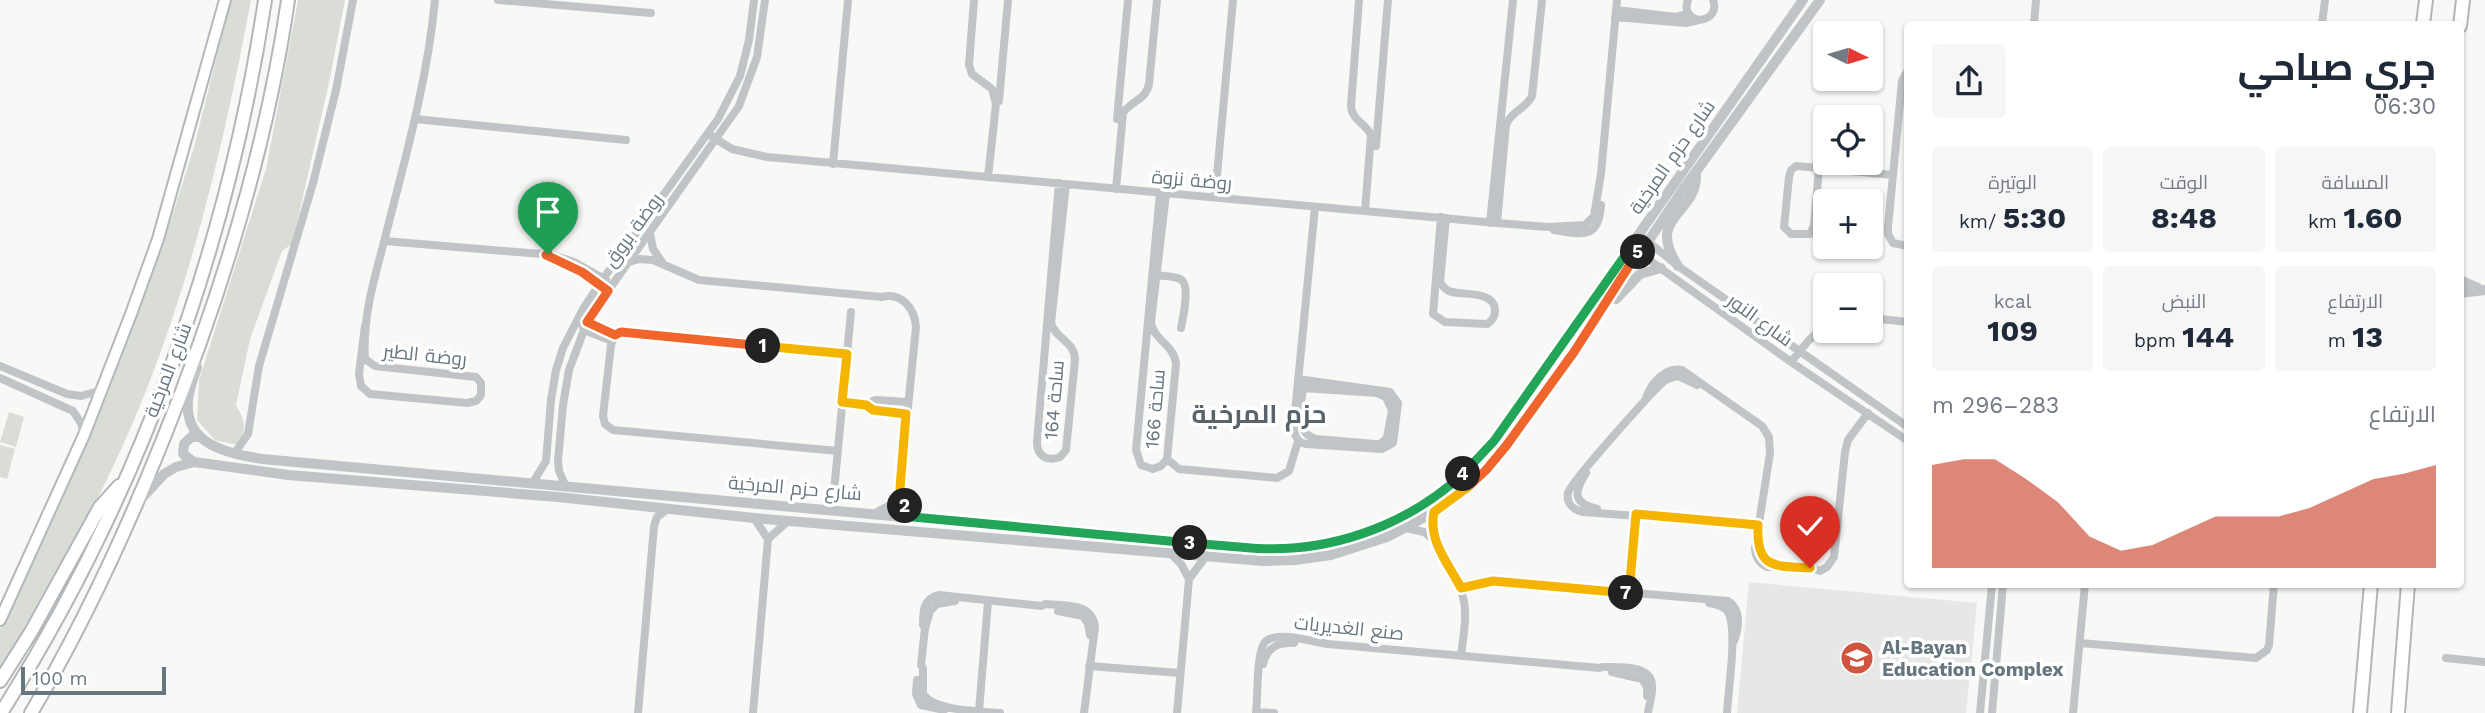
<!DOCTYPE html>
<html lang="ar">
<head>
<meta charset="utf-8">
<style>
  body { margin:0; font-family:"Work Sans",Cairo,sans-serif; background:#f6f6f7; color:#1f2937; direction:rtl; height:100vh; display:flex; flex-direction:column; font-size:26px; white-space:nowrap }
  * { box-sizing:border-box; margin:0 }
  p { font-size:23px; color:#747a83 }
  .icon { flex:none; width:38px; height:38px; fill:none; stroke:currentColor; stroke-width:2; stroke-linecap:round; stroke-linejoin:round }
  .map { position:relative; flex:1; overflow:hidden; direction:ltr }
  .sheet { position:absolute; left:1904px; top:21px; width:560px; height:567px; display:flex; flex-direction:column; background:#fff; border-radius:7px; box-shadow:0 2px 5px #0004; direction:rtl }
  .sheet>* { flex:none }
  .needle { width:46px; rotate:95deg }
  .controls { position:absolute; left:1813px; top:21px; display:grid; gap:14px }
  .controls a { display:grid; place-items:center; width:70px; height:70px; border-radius:7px; background:#fff; box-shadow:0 2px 5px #0004; font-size:35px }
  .scale { position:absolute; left:21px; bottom:18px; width:145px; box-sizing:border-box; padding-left:7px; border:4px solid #66767e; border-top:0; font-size:19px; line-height:24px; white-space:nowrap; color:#66767e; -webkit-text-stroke:5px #fff; paint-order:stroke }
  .pin { position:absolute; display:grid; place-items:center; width:60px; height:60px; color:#fff; margin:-72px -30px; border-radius:50% 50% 50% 0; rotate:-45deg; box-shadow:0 0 7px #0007 }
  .pin .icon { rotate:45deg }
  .km { position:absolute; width:35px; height:35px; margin:-18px; border-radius:50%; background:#222; color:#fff; font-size:19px; line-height:35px; text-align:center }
  .round { display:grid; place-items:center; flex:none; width:74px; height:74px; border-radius:7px; background:#f6f6f7 }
  .headline { display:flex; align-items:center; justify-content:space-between; height:119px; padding:0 28px }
  h1 { font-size:38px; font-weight:700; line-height:52px }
  .stats { display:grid; grid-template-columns:repeat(3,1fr); gap:10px; height:119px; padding:7px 28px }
  .stats div { display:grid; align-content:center; border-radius:7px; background:#f6f6f7; text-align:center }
  .stats b { font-size:30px; font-weight:700 }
  .stats small { font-size:19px; font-weight:400 }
  .stats p { font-size:19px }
  .chart { height:196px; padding:14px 28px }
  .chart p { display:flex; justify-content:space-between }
  .chart svg { width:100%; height:126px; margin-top:7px; fill:#d0553f; opacity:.7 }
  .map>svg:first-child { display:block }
  .built { fill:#e6e8e6 }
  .green { fill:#d9ddd6 }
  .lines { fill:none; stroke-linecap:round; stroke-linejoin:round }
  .secondary-casing { stroke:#b3b8bc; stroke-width:14 }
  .trunk-casing { stroke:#b2b6b9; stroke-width:16 }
  .minor { stroke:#c0c4c7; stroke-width:8 }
  .tertiary { stroke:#c0c4c7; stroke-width:10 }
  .secondary { stroke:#fff; stroke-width:10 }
  .trunk { stroke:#fff; stroke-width:12 }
  .split-1-casing { stroke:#fff; stroke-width:14 }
  .split-2-casing { stroke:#fff; stroke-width:14 }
  .split-3-casing { stroke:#fff; stroke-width:14 }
  .split-4-casing { stroke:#fff; stroke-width:14 }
  .split-5-casing { stroke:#fff; stroke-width:14 }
  .split-6-casing { stroke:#fff; stroke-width:14 }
  .split-7-casing { stroke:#fff; stroke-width:14 }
  .split-8-casing { stroke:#fff; stroke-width:14 }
  .split-1 { stroke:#f0652b; stroke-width:9 }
  .split-2 { stroke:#f5b400; stroke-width:9 }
  .split-3 { stroke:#22a559; stroke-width:9 }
  .split-4 { stroke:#22a559; stroke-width:9 }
  .split-5 { stroke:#22a559; stroke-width:9 }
  .split-6 { stroke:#f0652b; stroke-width:9 }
  .split-7 { stroke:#f5b400; stroke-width:9 }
  .split-8 { stroke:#f5b400; stroke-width:9 }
  .labels { text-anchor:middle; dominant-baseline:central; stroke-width:7; stroke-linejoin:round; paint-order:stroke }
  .street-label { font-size:19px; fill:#66767e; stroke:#fff }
  .poi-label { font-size:19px; font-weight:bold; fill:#66767e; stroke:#fff; text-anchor:start }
  .district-label { font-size:26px; font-weight:bold; fill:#58636a; stroke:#fff }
</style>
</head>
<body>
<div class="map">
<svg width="2485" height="713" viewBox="0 0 2485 713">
  <rect width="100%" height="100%" fill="#f8f8f6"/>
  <path class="built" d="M 1749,582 L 1977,603 L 1966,713 L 1737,713 Z"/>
  <path class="green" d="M 231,0 L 251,0 C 222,154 185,311 119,454 C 84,530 42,602 0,674 L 0,628 L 19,591 L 105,400 L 162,248 L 194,147 Z
    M 298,0 L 345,0 L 329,83 L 292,244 L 282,251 L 250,339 L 236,405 C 245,420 248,430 237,445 L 215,440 L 197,420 L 199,380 L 266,169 Z
    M 9,412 L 24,417 L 16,447 L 0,442 Z
    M 0,445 L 15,449 L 7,479 L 0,477 Z"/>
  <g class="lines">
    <defs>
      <path id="secondary" d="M 0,620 L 84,435 L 131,314 L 158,239 L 225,0"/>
      <path id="trunk" d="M 2423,24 L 2426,0
        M 2460,26 L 2463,0
        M 0,681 L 31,632 L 100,507 L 119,486
        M 1,713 C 137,499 227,251 265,0
        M 31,713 C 84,624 126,532 164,437 C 221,296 266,151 288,0
        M 2360,713 L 2371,584
        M 2398,713 L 2408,584"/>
    </defs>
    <use href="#secondary" class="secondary-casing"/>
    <use href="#trunk" class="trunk-casing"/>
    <path class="minor" d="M 498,0 L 651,13
      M 974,0 L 969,65 L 972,74 L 992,89 L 996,104 L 988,177
      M 1359,0 L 1351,106 C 1352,121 1366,123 1371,135 L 1365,211
      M 1688,0 C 1684,10 1689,18 1699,20 C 1711,19 1717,11 1713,0
      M 1616,10 L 1676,17 L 1688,14
      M 1615,17 L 1686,23 L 1699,20
      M 2034,24 L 2036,0
      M 2322,24 L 2325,0
      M 1908,70 L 1902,81 L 1888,227 L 1888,234 L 1893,243 L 1908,246
      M 999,101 L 1008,0
      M 415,119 L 626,140
      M 1117,119 L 1128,0
      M 708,134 L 732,149 L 767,157 L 1497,223 L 1548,227 L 1585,225 L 1594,216 L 1601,174 L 1617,0
      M 1376,146 L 1388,0
      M 833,164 L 848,0
      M 1796,166 L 1819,168 L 1814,225 L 1810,234 L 1791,234 L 1784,227 L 1789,177 L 1791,170 Z
      M 1819,168 L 1893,175
      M 1059,183 L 1037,442 C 1037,456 1047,462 1060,457 L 1066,450 L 1075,360 C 1075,341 1055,339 1051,323 L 1066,184
      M 1116,189 L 1123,113 C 1132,100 1146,100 1149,84 L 1157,0
      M 1160,193 L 1136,450 L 1141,465 L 1153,469 L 1161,466 L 1167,459 L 1176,364 C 1174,344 1153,340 1151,322 L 1166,194
      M 1215,197 L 1233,0
      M 1441,217 L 1433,314 L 1445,322 L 1487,324 C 1492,321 1495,317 1495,311 C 1495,291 1465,295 1452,292 C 1446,291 1443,287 1440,282 L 1446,218
      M 1490,223 L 1513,0
      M 1497,223 L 1506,125 C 1511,111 1526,109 1532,96 L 1542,0
      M 1554,230 C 1583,235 1599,239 1601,205
      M 650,233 L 653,249 L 662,262
      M 1640,235 L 1678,266 L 1908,427
      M 385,241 L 553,255 L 574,262 L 606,280
      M 1631,247 L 1791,362 L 1908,441
      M 629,262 L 639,259 L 653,260 L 699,280 L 882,297 C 902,292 915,309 916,327 L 900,488 L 892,504 L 875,513
      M 577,269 L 604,288
      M 1157,275 C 1163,276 1173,276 1180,279 C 1191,284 1183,317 1181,328
      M 1871,318 L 1908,322
      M 587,322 L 615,335
      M 582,325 L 584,330 L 612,341
      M 365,326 L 359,374 L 361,386 L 370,394 L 467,403 L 476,401 L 481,395 L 481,383 L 476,377 L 375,366 L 365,359 C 362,311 378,268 389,222 C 408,149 428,75 435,0
      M 1791,362 L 1809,340 L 1825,326
      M 0,366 L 67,394 L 81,396 L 102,390
      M 0,378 L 73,411 L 81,423 L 84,435
      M 1298,379 L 1390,392 L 1398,403 L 1393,443 L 1382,449 L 1306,444 C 1295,442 1294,433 1294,423 L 1315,207
      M 1697,385 L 1678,376 C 1673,377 1668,378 1663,382 C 1651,393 1569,484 1568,493 C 1566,504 1574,510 1583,512 L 1758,525
      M 1303,388 L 1377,393 L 1386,397 L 1392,410 L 1387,438 L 1380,444 L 1375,444 L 1316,439 C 1293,432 1301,408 1303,388 Z
      M 1646,398 C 1651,383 1665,367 1682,370 L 1762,426 L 1769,437 L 1770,453 L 1755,549 C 1756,558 1759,563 1767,567 L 1809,568 L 1820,571 L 1827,567 L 1834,557 L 1845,452 L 1848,440 L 1868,413
      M 842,402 L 866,405 L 873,410 L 907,414
      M 866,405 L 875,400 L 908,402
      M 838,451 L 613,430 L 605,424 L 603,416 L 611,345 L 615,335 L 621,332 L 847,354
      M 234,454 L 248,434 L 259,366 L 313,183 L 336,90 L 353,0
      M 1167,459 L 1179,469 L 1277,478 L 1289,471 L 1298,441
      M 1586,473 C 1574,492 1572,503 1597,509
      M 532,484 L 546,461 L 551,400 L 556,370 L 563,348 L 583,309 L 603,279 L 718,119 L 740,76 L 749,40 L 754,0
      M 566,487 L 559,471 L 558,461 L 563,405 L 569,370 L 584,330 L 608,291 L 739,106 L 757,57 L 765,0
      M 900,488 L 904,505 L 913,517
      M 834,491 L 851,312
      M 1434,512 C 1426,547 1455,565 1463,597 C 1468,615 1463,637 1461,656
      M 754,518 L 768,539
      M 1406,528 L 1424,532 L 1434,540
      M 1758,547 L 1762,555 L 1775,566
      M 1170,553 L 1181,564 L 1189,579
      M 1461,588 L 1481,582 L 1507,582 L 1728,601 C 1742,609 1739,630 1733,643
      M 1629,593 L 1636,514
      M 955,601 L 937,604 L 930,611 L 925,628 L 921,665 L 923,668 L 923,694 C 934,711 979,711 1000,713
      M 1709,603 C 1716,604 1724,606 1728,612 C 1738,629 1728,692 1727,713
      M 1058,611 L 1083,616 L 1088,624 L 1090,635
      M 925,628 L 923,625 C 923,611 923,599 939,595 L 1042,606 L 1045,604 C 1065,606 1092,602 1095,627 L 1084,713
      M 2080,643 L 2256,658 L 2267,650 L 2269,645 L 2274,584
      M 2446,658 L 2485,662
      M 1263,664 C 1267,647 1278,642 1294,643
      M 1089,666 L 1180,673
      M 1612,672 L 1642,679 L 1647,687 L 1647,696
      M 917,680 L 916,694 L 921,705 L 944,710
      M 979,711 L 988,602
      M 1256,712 L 1274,713
      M 638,713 L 654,526 L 657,517 L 668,509
      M 753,713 L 768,539 L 788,521
      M 1177,713 L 1189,579 L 1206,556
      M 1256,713 C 1258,698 1256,649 1266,641 C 1279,631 1313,642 1328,644 C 1419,652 1509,660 1600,668 L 1602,667 C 1617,667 1651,664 1652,685 C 1653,695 1649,704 1648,713
      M 1980,713 L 1992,584
      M 1992,713 L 2003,584
      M 2073,713 L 2085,584"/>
    <path class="tertiary" d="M 1678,266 C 1645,215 1697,215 1696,175
      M 2460,280 L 2478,288
      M 2460,293 L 2485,290
      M 1616,299 L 1640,274 L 1661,268
      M 197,367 C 194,377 189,389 188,400 C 184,445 227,453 262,459 L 1191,543 C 1225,545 1259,551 1293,548 C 1374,542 1441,501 1494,441 L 1803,0
      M 194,462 L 183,454 L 184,444 L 191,437 L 200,437
      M 140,500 L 164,474 L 176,467 L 194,462 L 288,475 L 558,497 L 754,518 L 1263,561 L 1295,560 L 1331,555 L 1387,537 L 1434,512 L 1461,493 L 1486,470 L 1574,352 L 1682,191 L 1820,0"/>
    <use href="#secondary" class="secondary"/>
    <use href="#trunk" class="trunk"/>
  </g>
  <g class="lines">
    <defs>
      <path id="split-1" d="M 548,254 L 546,255 L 582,272 L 608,291 L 587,322 L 615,335 L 621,332 L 763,346"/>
      <path id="split-2" d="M 763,346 L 847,354 L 842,402 L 866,405 L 873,410 L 906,414 L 900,488 L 905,506"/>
      <path id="split-3" d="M 905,506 L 913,517 L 1190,543"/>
      <path id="split-4" d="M 1190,543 C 1224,545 1259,551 1293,548 C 1356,543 1416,517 1463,474"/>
      <path id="split-5" d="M 1463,474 L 1494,441 L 1631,247 L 1638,252"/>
      <path id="split-6" d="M 1468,487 L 1486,470 L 1506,446 L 1574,352 L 1638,252"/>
      <path id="split-7" d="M 1468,487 L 1434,512 C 1428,541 1448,563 1461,588 L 1493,581 L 1626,593"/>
      <path id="split-8" d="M 1626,593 L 1629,593 L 1636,514 L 1758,525 C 1756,569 1774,566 1810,568"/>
    </defs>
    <use href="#split-1" class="split-1-casing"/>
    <use href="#split-2" class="split-2-casing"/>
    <use href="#split-3" class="split-3-casing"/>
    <use href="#split-4" class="split-4-casing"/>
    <use href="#split-5" class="split-5-casing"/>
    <use href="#split-6" class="split-6-casing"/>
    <use href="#split-7" class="split-7-casing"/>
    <use href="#split-8" class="split-8-casing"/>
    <use href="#split-1" class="split-1"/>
    <use href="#split-2" class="split-2"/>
    <use href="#split-3" class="split-3"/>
    <use href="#split-4" class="split-4"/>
    <use href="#split-5" class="split-5"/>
    <use href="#split-6" class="split-6"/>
    <use href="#split-7" class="split-7"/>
    <use href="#split-8" class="split-8"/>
  </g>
  <defs>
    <symbol id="school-disc" viewBox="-11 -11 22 22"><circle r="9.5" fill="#d0553f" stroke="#fff"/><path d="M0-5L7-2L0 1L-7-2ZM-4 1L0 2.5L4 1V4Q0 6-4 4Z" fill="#fff"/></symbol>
  </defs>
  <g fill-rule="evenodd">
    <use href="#school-disc" x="1838" y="639" width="38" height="38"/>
  </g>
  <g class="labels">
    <g class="street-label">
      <text transform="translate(1672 157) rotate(-55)">شارع حزم المرخية</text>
      <text transform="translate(1192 180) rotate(5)">روضة نزوة</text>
      <text transform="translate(633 230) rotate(-54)">روضة بروق</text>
      <text transform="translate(1760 320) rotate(36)">شارع النور</text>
      <text transform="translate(425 355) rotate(6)">روضة الطير</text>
      <text transform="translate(168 370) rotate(-69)">شارع المرخية</text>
      <text transform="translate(1054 400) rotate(-85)">ساحة 164</text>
      <text transform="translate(1155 409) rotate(-85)">ساحة 166</text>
      <text transform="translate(795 488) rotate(5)">شارع حزم المرخية</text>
      <text transform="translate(1349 628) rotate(6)">صنع الغديريات</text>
    </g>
    <g class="poi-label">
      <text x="1882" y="647">Al-Bayan<tspan x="1882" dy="22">Education Complex</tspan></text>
    </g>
    <g class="district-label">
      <text x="1259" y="414">حزم المرخية</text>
    </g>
  </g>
</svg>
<div class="controls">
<a><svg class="needle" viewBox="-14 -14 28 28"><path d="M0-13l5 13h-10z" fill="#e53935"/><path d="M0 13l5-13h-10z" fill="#747a83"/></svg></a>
<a><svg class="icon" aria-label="locate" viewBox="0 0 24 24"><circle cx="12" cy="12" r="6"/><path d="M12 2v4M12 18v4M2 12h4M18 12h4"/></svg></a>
<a>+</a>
<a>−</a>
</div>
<div class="scale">100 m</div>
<div class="pin" style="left:548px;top:254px;background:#1e9e55"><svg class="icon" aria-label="arrive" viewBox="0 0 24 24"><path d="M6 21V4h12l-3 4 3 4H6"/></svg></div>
<div class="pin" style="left:1810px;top:568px;background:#d93025"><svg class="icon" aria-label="check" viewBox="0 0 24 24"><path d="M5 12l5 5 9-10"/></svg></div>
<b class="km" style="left:763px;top:346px">1</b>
<b class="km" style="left:905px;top:506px">2</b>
<b class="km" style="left:1190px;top:543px">3</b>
<b class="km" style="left:1463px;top:474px">4</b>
<b class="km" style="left:1638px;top:252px">5</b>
<b class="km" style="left:1626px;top:593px">7</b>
<section class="sheet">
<div class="headline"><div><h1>جري صباحي</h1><p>06:30</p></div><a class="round"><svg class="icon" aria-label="share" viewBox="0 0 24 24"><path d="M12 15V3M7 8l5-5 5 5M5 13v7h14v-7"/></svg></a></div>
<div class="stats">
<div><p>المسافة</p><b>1.60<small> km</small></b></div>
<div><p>الوقت</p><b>8:48</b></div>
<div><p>الوتيرة</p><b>5:30<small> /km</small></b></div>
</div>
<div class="stats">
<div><p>الارتفاع</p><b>13<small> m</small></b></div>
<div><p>النبض</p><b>144<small> bpm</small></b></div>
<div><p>kcal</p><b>109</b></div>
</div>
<div class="chart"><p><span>الارتفاع</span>283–296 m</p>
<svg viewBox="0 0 160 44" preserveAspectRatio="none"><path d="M0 44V8L10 6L20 6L30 13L40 21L50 33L60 38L70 36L80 31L90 26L100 26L110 26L120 23L130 18L140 13L150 11L160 8V44z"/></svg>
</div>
</section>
</div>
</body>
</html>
